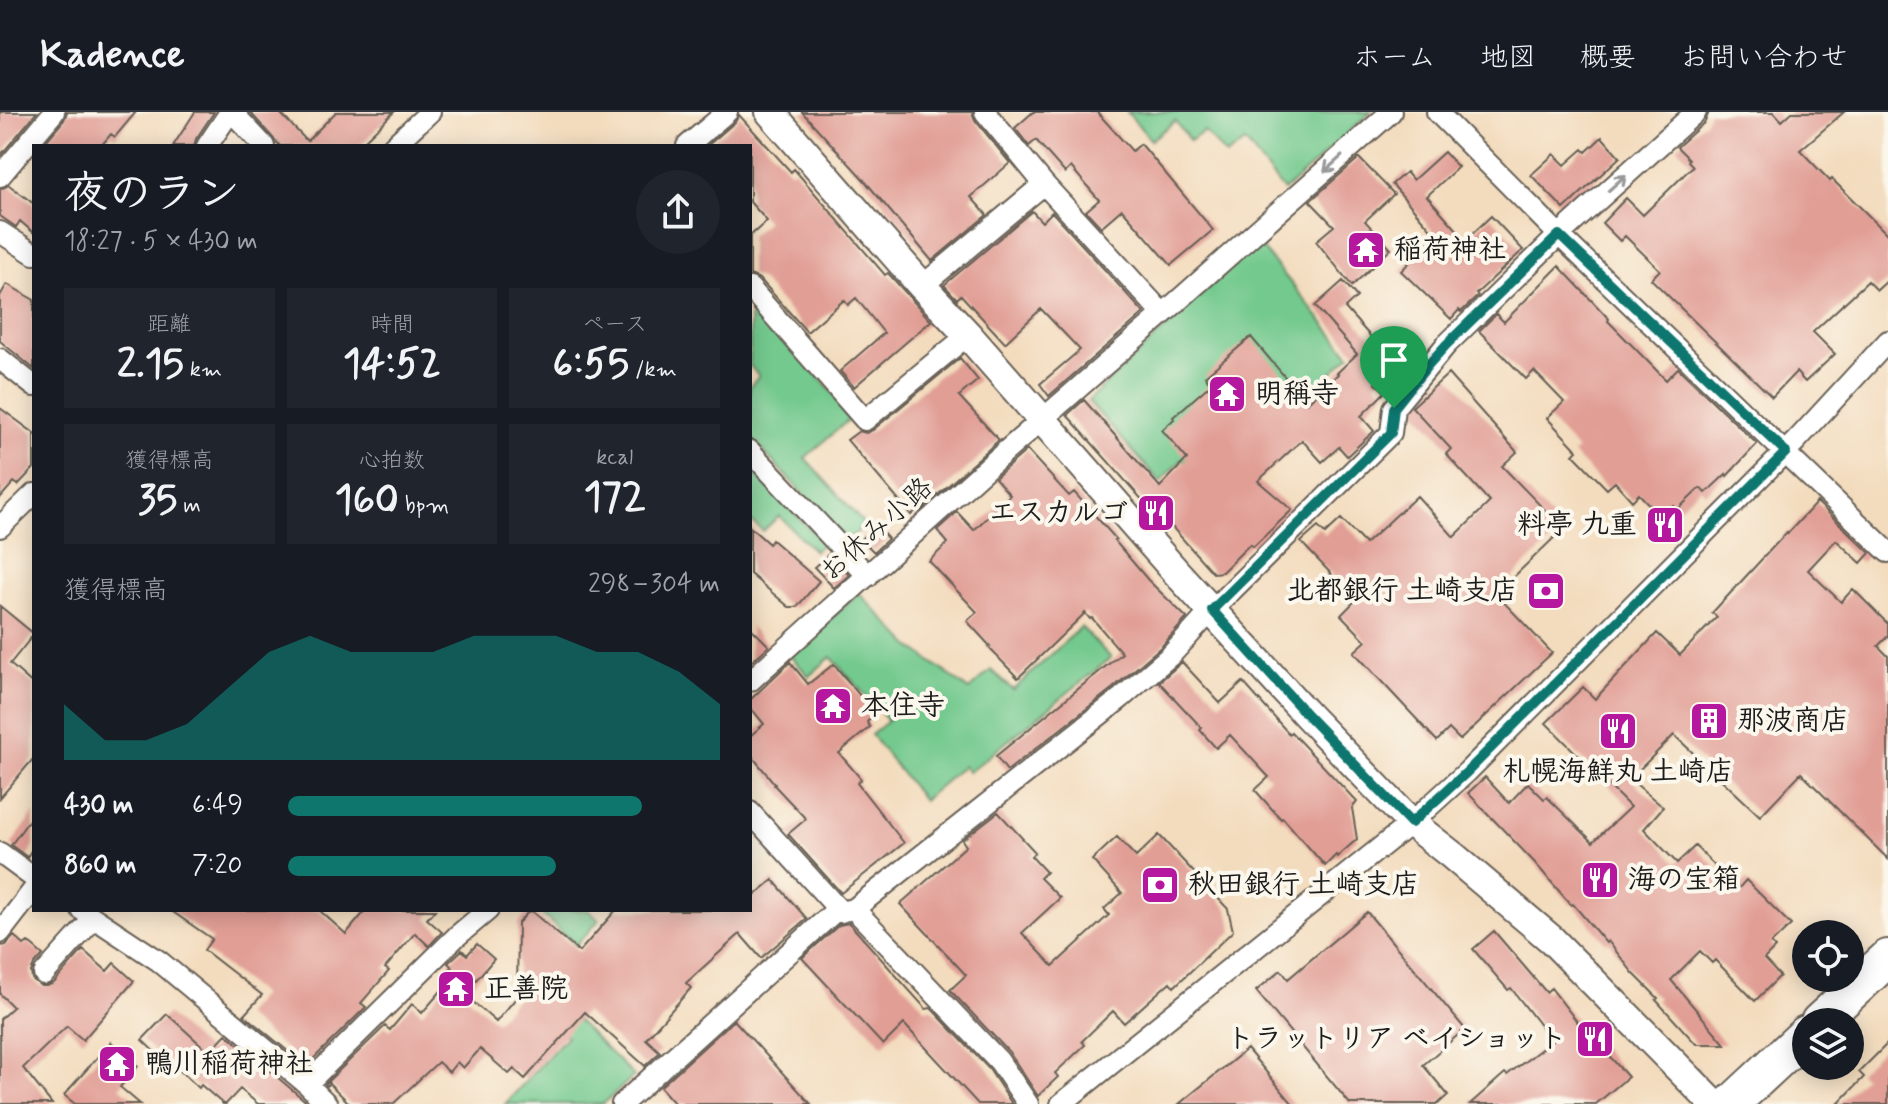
<!DOCTYPE html>
<html lang="ja">
<head>
<meta charset="utf-8">
<style>
  body { margin:0; font-family:Mynerve,"Klee One",sans-serif; background:#20242c; color:#f1f3f6; height:100vh; display:flex; flex-direction:column; font-size:30px; white-space:nowrap }
  * { box-sizing:border-box; margin:0 }
  p { font-size:26px; color:#9ea1a6 }
  .icon { flex:none; width:44px; height:44px; fill:none; stroke:currentColor; stroke-width:2; stroke-linecap:round; stroke-linejoin:round }
  .map { position:relative; flex:1; overflow:hidden }
  .side { position:absolute; left:32px; top:32px; width:720px; height:768px; display:flex; flex-direction:column; background:#171b24; border-radius:0px; box-shadow:0 4px 20px #0003 }
  .side>* { flex:none }
  .fabs { position:absolute; left:1792px; top:808px; display:grid; gap:16px }
  .fabs a { display:grid; place-items:center; width:72px; height:72px; border-radius:50%; background:#171b24; box-shadow:0 4px 20px #0003; font-size:40px }
  .pin { position:absolute; display:grid; place-items:center; width:68px; height:68px; color:#fff; margin:-82px -34px; border-radius:50% 50% 50% 0; rotate:-45deg; box-shadow:0 0 8px #0007 }
  .pin .icon { rotate:45deg }
  .round { display:grid; place-items:center; flex:none; width:84px; height:84px; border-radius:42px; background:#20242c }
  .overview { display:flex; align-items:center; justify-content:space-between; height:136px; padding:0 32px }
  h1 { font-size:44px; font-weight:800; line-height:60px }
  .figures { display:grid; grid-template-columns:repeat(3,1fr); gap:12px; height:136px; padding:8px 32px }
  .figures div { display:grid; align-content:center; border-radius:0px; background:#20242c; text-align:center }
  .figures b { font-size:40px; font-weight:800 }
  .figures small { font-size:22px; font-weight:400 }
  .figures p { font-size:22px }
  .chart { height:224px; padding:16px 32px }
  .chart p { display:flex; justify-content:space-between }
  .chart svg { width:100%; height:144px; margin-top:8px; fill:#0f766e; opacity:.7 }
  ul { padding:0 32px; list-style:none; font-size:26px }
  li { display:grid; grid-template-columns:128px 96px 1fr; align-items:center; height:60px }
  li i { height:20px; border-radius:10px; background:#0f766e }
  header { display:flex; align-items:center; gap:48px; box-sizing:border-box; height:112px; padding:0 40px; background:#171b24; border-bottom:2px solid #363941 }
  header strong { font-size:38px }
  nav { display:flex; gap:44px; margin-inline-start:auto; font-size:28px }
  .map>svg:first-child { display:block }
  .green { fill:#73c98e; stroke:#487255; stroke-width:2 }
  .building { fill:#e19e95 }
  .lines { fill:none; stroke-linecap:round; stroke-linejoin:round }
  .street-casing { stroke:#675f55; stroke-width:24 }
  .secondary-casing { stroke:#675f55; stroke-width:32 }
  .highway-casing { stroke:#675f55; stroke-width:40 }
  .street { stroke:#fff; stroke-width:20 }
  .secondary { stroke:#fff; stroke-width:28 }
  .highway { stroke:#fff; stroke-width:36 }
  .oneway { stroke:#999 }
  .route-casing { stroke:#fff; stroke-width:16 }
  .route { stroke:#0f766e; stroke-width:10 }
  .labels { text-anchor:middle; dominant-baseline:central; stroke-width:8; stroke-linejoin:round; paint-order:stroke }
  .poi-label { font-size:28px; font-weight:bold; fill:#1c1c1c; stroke:#fbf7ec; text-anchor:start }
  .street-label { font-size:28px; fill:#1c1c1c; stroke:#fbf7ec }
</style>
</head>
<body>
<header>
<strong>Kadence</strong>
<nav><a>ホーム</a><a>地図</a><a>概要</a><a>お問い合わせ</a></nav>
</header>
<div class="map">
<svg width="1888" height="992" viewBox="0 0 1888 992">
  <rect width="100%" height="100%" fill="#fbf7ec"/>
  <filter id="ink" filterUnits="userSpaceOnUse"><feTurbulence type="fractalNoise" baseFrequency=".0125" numOctaves="2"/><feDisplacementMap in="SourceGraphic" scale="16" xChannelSelector="R" yChannelSelector="G"/><feConvolveMatrix kernelMatrix="1 2 1 2 8 2 1 2 1" color-interpolation-filters="sRGB"/></filter>
  <filter id="wash" filterUnits="userSpaceOnUse"><feTurbulence type="fractalNoise" baseFrequency=".006" numOctaves="4" result="noise"/><feDisplacementMap in="SourceGraphic" scale="32" xChannelSelector="R" yChannelSelector="G"/><feGaussianBlur stdDeviation="1.8" result="paint"/><feColorMatrix in="noise" values="0 0 0 0 0 0 0 0 0 0 0 0 0 0 0 0 0 1.4 0 .05"/><feComposite in="paint" operator="in"/></filter>
  <g filter="url(#wash)">
    <rect width="100%" height="100%" fill="#f3dcbe"/>
    <path class="green" d="M 1127,0 L 1371,0 L 1284,79 L 1245,30 L 1226,44 L 1204,19 L 1190,29 L 1175,9 L 1151,28 Z
      M 1257,130 L 1350,243 L 1289,303 L 1206,367 L 1183,347 L 1160,370 L 1088,289 Z
      M 750,187 L 853,304 L 805,346 L 865,413 L 847,429 L 750,325 L 750,274 L 759,264 L 750,254 Z
      M 750,357 L 824,431 L 814,439 L 779,404 L 763,419 L 750,408 Z
      M 859,481 L 910,534 L 969,578 L 991,558 L 1013,578 L 1081,515 L 1111,546 L 969,660 L 963,654 L 923,688 L 871,623 L 888,609 L 831,545 L 809,564 L 790,544 Z
      M 537,798 L 588,798 L 599,808 L 576,833 Z
      M 543,875 L 634,964 L 603,992 L 505,992 L 567,924 L 540,898 Z"/>
    <g id="blocks">
      <path class="building" d="M 0,0 L 37,0 L 0,44 Z
        M 67,0 L 136,0 L 115,25 L 111,22 L 101,34 L 42,34 L 64,8 Z
        M 195,0 L 214,0 L 196,27 L 194,34 L 173,34 Z
        M 250,0 L 279,0 L 307,29 L 336,0 L 394,0 L 359,34 L 280,34 Z
        M 802,0 L 972,0 L 975,8 L 1010,51 L 971,85 L 987,103 L 932,149 L 865,69 Z
        M 1033,0 L 1097,0 L 1132,39 L 1141,32 L 1213,118 L 1171,153 L 1122,97 L 1101,115 L 1086,99 L 1099,88 L 1071,55 L 1065,61 L 1036,28 L 1029,34 L 1015,16 Z
        M 1709,0 L 1774,0 L 1782,9 L 1792,0 L 1844,0 L 1800,38 L 1830,69 L 1832,67 L 1888,123 L 1888,168 L 1877,178 L 1868,169 L 1813,220 L 1835,242 L 1805,270 L 1796,260 L 1772,285 L 1651,167 L 1660,158 L 1625,124 L 1620,129 L 1602,111 L 1626,86 L 1643,103 L 1693,54 L 1688,49 L 1689,47 L 1677,35 L 1705,10 Z
        M 739,3 L 791,60 L 794,57 L 885,163 L 888,161 L 931,209 L 854,275 L 840,259 L 884,221 L 856,186 L 848,193 L 844,188 L 807,220 L 760,167 L 750,163 L 750,124 L 767,109 L 750,90 L 750,34 L 707,34 L 735,10 Z
        M 1602,25 L 1620,45 L 1564,97 L 1531,63 L 1554,42 L 1565,53 L 1583,37 L 1586,40 Z
        M 1444,40 L 1458,55 L 1427,84 L 1466,128 L 1491,104 L 1523,138 L 1476,182 L 1478,184 L 1461,200 L 1459,198 L 1451,207 L 1401,159 L 1436,123 L 1392,72 L 1406,60 L 1413,68 Z
        M 1359,46 L 1394,82 L 1365,109 L 1391,137 L 1352,174 L 1316,129 L 1334,114 L 1310,89 Z
        M 9,73 L 34,92 L 34,121 L 20,109 L 16,115 L 0,104 L 0,77 Z
        M 1032,99 L 1042,110 L 1052,100 L 1144,201 L 1049,284 L 1040,272 L 1080,238 L 1041,197 L 1005,231 L 961,183 L 957,187 L 944,173 Z
        M 1559,154 L 1609,207 L 1608,209 L 1666,268 L 1678,256 L 1757,332 L 1727,364 L 1726,362 L 1706,381 L 1700,376 L 1677,398 L 1673,394 L 1661,405 L 1639,382 L 1632,389 L 1615,370 L 1607,377 L 1573,342 L 1577,338 L 1547,306 L 1564,290 L 1534,259 L 1526,267 L 1479,219 L 1496,202 L 1504,210 Z
        M 1343,169 L 1357,185 L 1345,196 L 1396,253 L 1375,271 L 1385,280 L 1361,304 L 1374,319 L 1347,344 L 1339,335 L 1322,350 L 1302,328 L 1258,369 L 1292,398 L 1253,435 L 1250,432 L 1222,460 L 1213,461 L 1164,406 L 1161,409 L 1067,303 L 1084,288 L 1160,375 L 1187,347 L 1162,318 L 1174,307 L 1173,305 L 1211,272 L 1205,264 L 1251,225 L 1307,291 L 1338,262 L 1337,261 L 1357,242 L 1315,194 Z
        M 7,172 L 34,188 L 34,257 L 0,229 L 0,184 Z
        M 960,246 L 978,268 L 959,284 L 999,328 L 920,399 L 918,397 L 911,403 L 847,328 L 859,319 L 866,321 L 873,318 Z
        M 1448,262 L 1517,340 L 1502,354 L 1563,417 L 1496,482 L 1552,541 L 1460,628 L 1449,617 L 1437,629 L 1354,540 L 1366,529 L 1341,503 L 1356,488 L 1301,430 L 1318,415 L 1325,422 L 1341,407 L 1365,432 L 1417,384 L 1454,425 L 1490,390 L 1446,342 L 1451,337 L 1412,295 Z
        M 0,296 L 34,321 L 34,356 L 18,373 L 14,370 L 0,386 Z
        M 1027,338 L 1069,384 L 1074,380 L 1116,427 L 1114,428 L 1148,468 L 1187,506 L 1162,534 L 1113,576 L 1007,659 L 996,644 L 1122,541 L 1092,506 L 1090,507 L 1085,501 L 1018,566 L 988,535 L 990,534 L 967,509 L 977,500 L 929,449 L 948,431 L 937,418 L 957,400 L 974,418 L 1010,383 L 995,366 Z
        M 1817,390 L 1870,441 L 1861,451 L 1836,428 L 1808,458 L 1841,490 L 1853,477 L 1888,512 L 1888,524 L 1878,534 L 1888,544 L 1888,747 L 1801,661 L 1760,704 L 1674,623 L 1630,667 L 1663,695 L 1644,717 L 1677,751 L 1695,734 L 1738,777 L 1746,768 L 1791,813 L 1771,832 L 1775,836 L 1764,847 L 1780,864 L 1755,889 L 1715,848 L 1712,851 L 1700,839 L 1671,868 L 1725,932 L 1696,932 L 1656,888 L 1658,886 L 1633,861 L 1608,829 L 1606,831 L 1573,792 L 1571,793 L 1535,751 L 1468,681 L 1485,665 L 1509,691 L 1528,671 L 1544,687 L 1547,685 L 1593,730 L 1630,695 L 1546,611 L 1583,575 L 1595,587 L 1657,521 L 1680,543 L 1717,505 L 1712,501 L 1787,420 L 1788,421 Z
        M 876,413 L 888,427 L 874,440 L 861,427 Z
        M 750,415 L 769,432 L 772,428 L 819,469 L 797,495 L 789,495 L 750,462 Z
        M 829,442 L 849,463 L 834,476 L 814,455 Z
        M 0,494 L 34,522 L 10,552 L 34,573 L 34,646 L 0,686 Z
        M 750,515 L 769,534 L 751,550 L 750,549 Z
        M 790,550 L 808,572 L 834,552 L 875,602 L 867,610 L 870,615 L 839,641 L 861,667 L 857,671 L 904,731 L 841,781 L 788,722 L 806,707 L 774,673 L 775,672 L 750,642 L 750,624 L 764,612 L 750,595 L 750,588 Z
        M 1182,550 L 1220,591 L 1243,570 L 1289,622 L 1291,620 L 1357,690 L 1352,696 L 1357,727 L 1337,745 L 1336,743 L 1325,754 L 1283,706 L 1281,707 L 1255,678 L 1269,665 L 1266,662 L 1230,623 L 1216,636 L 1200,618 L 1202,616 L 1159,570 Z
        M 998,700 L 1035,740 L 1031,744 L 1046,760 L 1040,766 L 1060,786 L 1022,821 L 1053,854 L 1109,803 L 1104,797 L 1122,781 L 1092,748 L 1117,725 L 1136,745 L 1159,723 L 1228,797 L 1233,819 L 1174,875 L 1170,870 L 1124,911 L 1113,899 L 1082,929 L 1085,933 L 1055,961 L 1058,965 L 1038,984 L 1009,940 L 950,878 L 966,863 L 900,792 L 966,734 L 962,728 Z
        M 34,701 L 34,734 L 27,745 L 11,733 Z
        M 773,768 L 807,807 L 761,846 L 740,822 L 686,871 L 691,876 L 646,927 L 660,940 L 645,954 L 585,900 L 525,967 L 514,957 L 509,962 L 480,937 L 463,956 L 457,950 L 449,960 L 438,950 L 393,992 L 350,992 L 329,971 L 327,974 L 325,972 L 385,914 L 390,918 L 412,892 L 422,901 L 448,871 L 443,866 L 452,855 L 448,851 L 462,838 L 467,843 L 477,832 L 494,847 L 464,882 L 496,910 L 517,885 L 518,811 L 530,798 L 579,840 L 616,798 L 750,798 L 750,787 Z
        M 170,798 L 319,798 L 346,822 L 366,798 L 435,798 L 427,807 L 442,820 L 429,834 L 415,821 L 385,856 L 389,859 L 361,891 L 366,895 L 306,954 L 244,903 L 262,883 L 204,838 L 212,827 Z
        M 1367,800 L 1465,917 L 1423,953 L 1448,983 L 1438,992 L 1350,992 L 1256,879 L 1281,858 L 1288,867 Z
        M 849,811 L 926,897 L 931,896 L 989,957 L 1012,992 L 978,992 L 904,912 L 883,933 L 802,846 L 839,813 Z
        M 1494,819 L 1546,880 L 1551,876 L 1589,925 L 1591,923 L 1628,965 L 1596,992 L 1470,992 L 1505,961 L 1507,963 L 1552,929 L 1511,876 L 1508,878 L 1473,837 Z
        M 14,824 L 24,833 L 28,830 L 43,843 L 34,853 L 31,860 L 32,867 L 41,874 L 47,874 L 54,871 L 83,838 L 107,859 L 114,851 L 134,869 L 83,928 L 67,914 L 23,956 L 52,992 L 0,992 L 0,907 L 13,895 L 0,882 L 0,834 L 6,833 Z
        M 167,902 L 209,940 L 226,922 L 309,992 L 258,992 L 240,977 L 226,992 L 223,992 L 201,973 L 199,976 L 166,946 L 164,949 L 142,928 Z
        M 734,908 L 811,992 L 675,992 L 660,975 Z
        M 111,930 L 138,954 L 120,975 L 140,992 L 75,992 L 64,983 Z
        M 1888,931 L 1888,992 L 1838,992 L 1864,965 L 1859,960 Z
        M 1247,937 L 1293,992 L 1179,992 Z"/>
    </g>
  </g>
  <g filter="url(#ink)">
    <use href="#blocks" fill-opacity="0" stroke="#675f55" stroke-width="2"/>
    <g class="lines">
      <defs>
        <path id="street" d="M 232,0 L 264,34
          M 1437,0 L 1559,123 L 1888,440
          M 207,34 L 230,0
          M 393,34 L 430,0
          M 687,34 L 727,0
          M 0,64 L 54,0
          M 1044,72 L 1163,202
          M 0,120 L 34,142
          M 922,174 L 1044,72 L 985,0
          M 750,176 L 865,308 L 968,223
          M 0,247 L 34,274
          M 750,339 L 868,464
          M 0,415 L 34,382
          M 750,569 L 990,353 L 1163,202 L 1391,0
          M 750,700 L 841,800
          M 0,741 L 34,766
          M 854,797 L 999,949 L 1028,992
          M 82,798 L 159,849 L 307,972 L 327,992
          M 0,821 L 34,777
          M 44,862 L 94,806
          M 307,972 L 457,824 L 488,798
          M 622,992 L 833,801 L 854,797 L 1121,586 L 1171,543 L 1212,498 L 1391,321 L 1394,296 L 1446,233 L 1559,123 L 1696,0
          M 1061,992 L 1411,711 L 1467,660 L 1796,329 L 1888,229"/>
        <path id="secondary" d="M 770,0 L 922,174 L 968,223 L 1177,461 L 1308,604 L 1411,711 L 1453,744 L 1552,828 L 1714,992"/>
        <path id="highway" d="M 1819,910 L 1888,846
          M 1731,992 L 1806,922"/>
      </defs>
      <use href="#street" class="street-casing"/>
      <use href="#secondary" class="secondary-casing"/>
      <use href="#highway" class="highway-casing"/>
      <use href="#street" class="street"/>
      <use href="#secondary" class="secondary"/>
      <use href="#highway" class="highway"/>
    </g>
    <defs><path id="oneway-shaft" d="M-6 0H5M1.5-3L5.5 0L1.5 3" fill="none" stroke-width="1.6" stroke-linecap="round" stroke-linejoin="round" transform="scale(2)"/></defs>
    <g class="oneway">
      <use href="#oneway-shaft" transform="translate(1333 52) rotate(138)"/>
      <use href="#oneway-shaft" transform="translate(1617 71) rotate(-42)"/>
    </g>
  </g>
  <g class="lines" filter="url(#ink)">
    <defs>
      <path id="route" d="M 1559,123 L 1786,340 L 1467,660 L 1411,711 L 1308,604 L 1212,498 L 1391,321 L 1394,296 L 1428,253 L 1446,233 Z"/>
    </defs>
    <use href="#route" class="route-casing"/>
    <use href="#route" class="route"/>
  </g>
  <defs>
    <symbol id="temple-square" viewBox="-11 -11 22 22"><rect x="-9" y="-9" width="18" height="18" rx="4" fill="#b5179e" stroke="#fbf7ec"/><path d="M0-6L5-2H3V0L6.5 2.5H4V6H1.5V3h-3V6H-4V2.5H-6.5L-3 0V-2H-5Z" fill="#fff"/></symbol>
    <symbol id="restaurant-square" viewBox="-11 -11 22 22"><rect x="-9" y="-9" width="18" height="18" rx="4" fill="#b5179e" stroke="#fbf7ec"/><path d="M-5-6h1v4h1v-4h1v4h1v-4h1v5L-1.5 .5V6h-2V.5L-5-1ZM5-6V6H3V1.5H1.5Q1.5-4 5-6Z" fill="#fff"/></symbol>
    <symbol id="bank-square" viewBox="-11 -11 22 22"><rect x="-9" y="-9" width="18" height="18" rx="4" fill="#b5179e" stroke="#fbf7ec"/><path d="M-6-4H6V4H-6ZM0-2.3a2.3 2.3 0 1 0 0 4.6a2.3 2.3 0 1 0 0-4.6Z" fill="#fff"/></symbol>
    <symbol id="building-square" viewBox="-11 -11 22 22"><rect x="-9" y="-9" width="18" height="18" rx="4" fill="#b5179e" stroke="#fbf7ec"/><path d="M-4-6H4V6H1V3H-1V6H-4ZM-2.5-4.3h1.7v1.8h-1.7ZM.8-4.3h1.7v1.8H.8ZM-2.5-1h1.7V.8h-1.7ZM.8-1h1.7V.8H.8Z" fill="#fff"/></symbol>
  </defs>
  <g fill-rule="evenodd">
    <use href="#temple-square" x="1344" y="116" width="44" height="44"/>
    <use href="#temple-square" x="1205" y="260" width="44" height="44"/>
    <use href="#restaurant-square" x="1134" y="379" width="44" height="44"/>
    <use href="#restaurant-square" x="1643" y="391" width="44" height="44"/>
    <use href="#bank-square" x="1524" y="457" width="44" height="44"/>
    <use href="#temple-square" x="811" y="572" width="44" height="44"/>
    <use href="#building-square" x="1687" y="587" width="44" height="44"/>
    <use href="#restaurant-square" x="1596" y="597" width="44" height="44"/>
    <use href="#restaurant-square" x="1578" y="746" width="44" height="44"/>
    <use href="#bank-square" x="1138" y="751" width="44" height="44"/>
    <use href="#temple-square" x="434" y="855" width="44" height="44"/>
    <use href="#restaurant-square" x="1573" y="905" width="44" height="44"/>
    <use href="#temple-square" x="95" y="930" width="44" height="44"/>
  </g>
  <g class="labels">
    <g class="poi-label">
      <text x="1394" y="138">稲荷神社</text>
      <text x="1255" y="282">明稱寺</text>
      <text x="1128" y="401" text-anchor="end">エスカルゴ</text>
      <text x="1637" y="413" text-anchor="end">料亭 九重</text>
      <text x="1518" y="479" text-anchor="end">北都銀行 土崎支店</text>
      <text x="861" y="594">本住寺</text>
      <text x="1737" y="609">那波商店</text>
      <text x="1618" y="660" text-anchor="middle">札幌海鮮丸 土崎店</text>
      <text x="1628" y="768">海の宝箱</text>
      <text x="1188" y="773">秋田銀行 土崎支店</text>
      <text x="484" y="877">正善院</text>
      <text x="1567" y="927" text-anchor="end">トラットリア ベイショット</text>
      <text x="145" y="952">鴨川稲荷神社</text>
    </g>
    <g class="street-label">
      <text transform="translate(877 418) rotate(-42)">お休み小路</text>
    </g>
  </g>
</svg>
<div class="fabs">
<a><svg class="icon" aria-label="locate" viewBox="0 0 24 24"><circle cx="12" cy="12" r="6"/><path d="M12 2v4M12 18v4M2 12h4M18 12h4"/></svg></a>
<a><svg class="icon" aria-label="layers" viewBox="0 0 24 24"><path d="M12 4l9 5-9 5-9-5zM3 14l9 5 9-5"/></svg></a>
</div>
<div class="pin" style="left:1394px;top:296px;background:#1e9e55"><svg class="icon" aria-label="arrive" viewBox="0 0 24 24"><path d="M6 21V4h12l-3 4 3 4H6"/></svg></div>
<section class="side">
<div class="overview"><div><h1>夜のラン</h1><p>18:27 · 5 × 430 m</p></div><a class="round"><svg class="icon" aria-label="share" viewBox="0 0 24 24"><path d="M12 15V3M7 8l5-5 5 5M5 13v7h14v-7"/></svg></a></div>
<div class="figures">
<div><p>距離</p><b>2.15<small> km</small></b></div>
<div><p>時間</p><b>14:52</b></div>
<div><p>ペース</p><b>6:55<small> /km</small></b></div>
</div>
<div class="figures">
<div><p>獲得標高</p><b>35<small> m</small></b></div>
<div><p>心拍数</p><b>160<small> bpm</small></b></div>
<div><p>kcal</p><b>172</b></div>
</div>
<div class="chart"><p><span>獲得標高</span>298–304 m</p>
<svg viewBox="0 0 160 44" preserveAspectRatio="none"><path d="M0 44V27L10 38L20 38L30 33L40 22L50 11L60 6L70 11L80 11L90 11L100 6L110 6L120 6L130 11L140 11L150 17L160 27V44z"/></svg>
</div>
<ul>
<li><b>430 m</b>6:49<i style="width:82%"></i></li>
<li><b>860 m</b>7:20<i style="width:62%"></i></li>
</ul>
</section>
</div>
</body>
</html>
